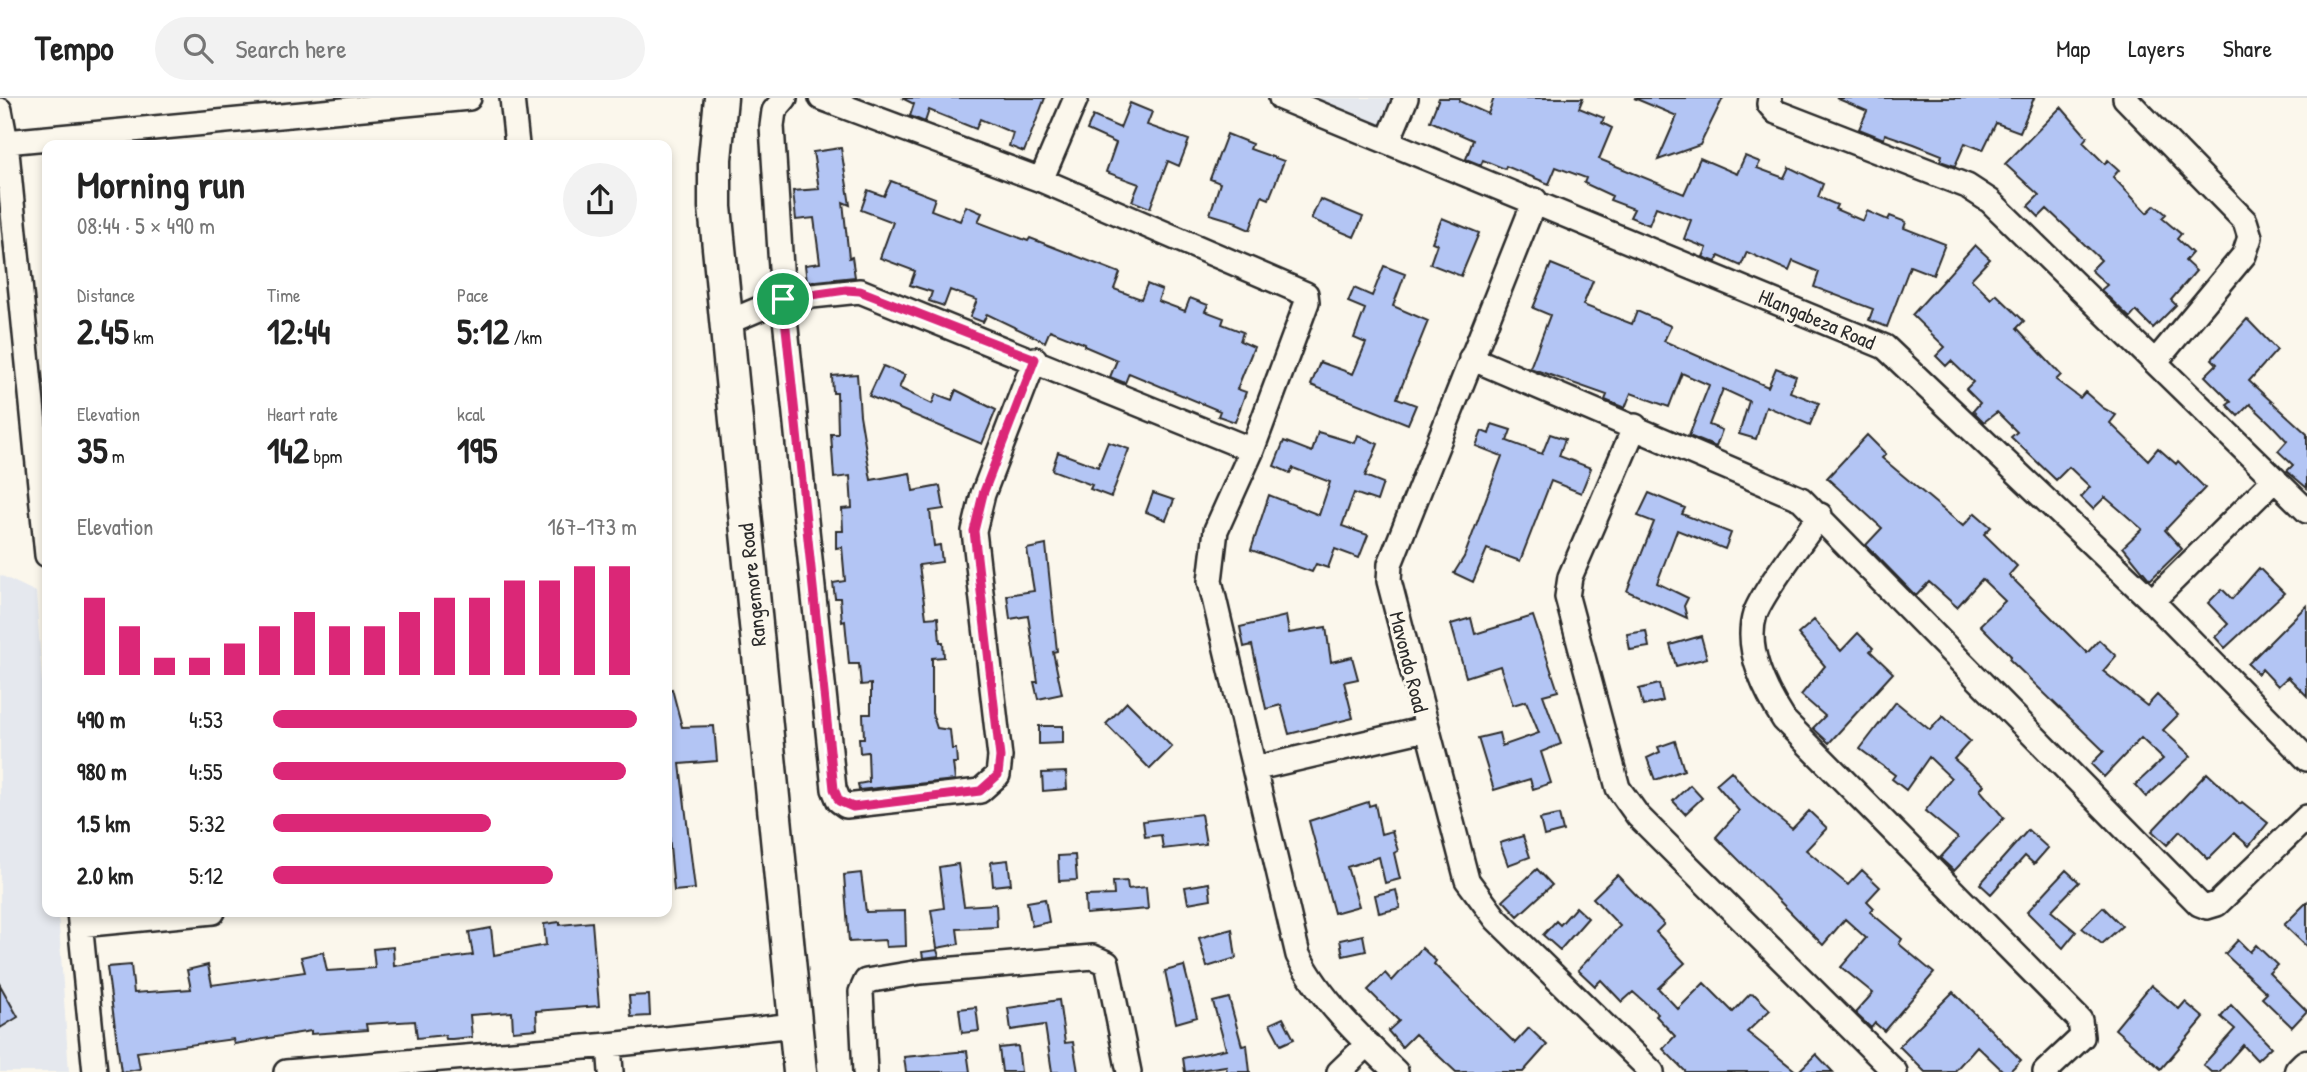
<!DOCTYPE html>
<html lang="en">
<head>
<meta charset="utf-8">
<style>
  body { margin:0; font-family:"Patrick Hand",sans-serif; background:#f2f2f2; color:#222; height:100vh; display:flex; flex-direction:column; font-size:26px; white-space:nowrap }
  * { box-sizing:border-box; margin:0 }
  p { font-size:23px; color:#767676 }
  .icon { flex:none; width:38px; height:38px; fill:none; stroke:currentColor; stroke-width:2; stroke-linecap:round; stroke-linejoin:round }
  .map { position:relative; flex:1; overflow:hidden }
  .drawer { position:absolute; left:42px; top:42px; width:630px; height:777px; display:flex; flex-direction:column; background:#fff; border-radius:14px; box-shadow:0 4px 10px #0003 }
  .drawer>* { flex:none }
  .pin { position:absolute; display:grid; place-items:center; width:60px; height:60px; color:#fff; margin:-30px; border:4px solid #fff; border-radius:50%; box-shadow:0 2px 7px #0007 }
  .round { display:grid; place-items:center; flex:none; width:74px; height:74px; border-radius:37px; background:#f2f2f2 }
  .overview { display:flex; align-items:center; justify-content:space-between; height:119px; padding:0 35px }
  h1 { font-size:38px; font-weight:800; line-height:52px }
  .figures { display:grid; grid-template-columns:repeat(3,1fr); gap:10px; height:119px; padding:7px 35px }
  .figures div { display:grid; align-content:center }
  .figures b { font-size:35px; font-weight:800 }
  .figures small { font-size:19px; font-weight:400 }
  .figures p { font-size:19px }
  .chart { height:196px; padding:14px 35px }
  .chart p { display:flex; justify-content:space-between }
  .chart svg { width:100%; height:126px; margin-top:7px; stroke:#db2777; stroke-width:6 }
  ul { padding:0 35px; list-style:none; font-size:23px }
  li { display:grid; grid-template-columns:112px 84px 1fr; align-items:center; height:52px }
  li i { height:18px; border-radius:9px; background:#db2777 }
  header { display:flex; align-items:center; gap:42px; box-sizing:border-box; height:98px; padding:0 35px; background:#fff; border-bottom:2px solid #e0e0e0 }
  header strong { font-size:33px }
  nav { display:flex; gap:38px; margin-inline-start:auto; font-size:24px }
  .search { width:490px; height:63px; background:#f2f2f2; display:flex; align-items:center; gap:18px; box-sizing:border-box; padding:0 24px; border-radius:38px; color:#767676; font-size:26px }
  .map>svg:first-child { display:block }
  .built { fill:#e5e8ee }
  .building { fill:#b3c5f4; stroke:#2b2b2b; stroke-width:2 }
  .lines { fill:none; stroke-linecap:round; stroke-linejoin:round }
  .street-casing { stroke:#2b2b2b; stroke-width:28 }
  .secondary-casing { stroke:#2b2b2b; stroke-width:37 }
  .street { stroke:#fbf7ec; stroke-width:23 }
  .secondary { stroke:#fbf7ec; stroke-width:32 }
  .route-casing { stroke:#fff; stroke-width:14 }
  .route { stroke:#db2777; stroke-width:9 }
  .labels { text-anchor:middle; dominant-baseline:central; stroke-width:6; stroke-linejoin:round; paint-order:stroke }
  .street-label { font-size:21px; fill:#2b2b2b; stroke:#fbf7ec }
</style>
</head>
<body>
<header>
<strong>Tempo</strong>
<div class="search"><svg class="icon" aria-label="search" viewBox="0 0 24 24"><circle cx="10" cy="10" r="6"/><path d="M15 15l6 6"/></svg>Search here</div>
<nav><a>Map</a><a>Layers</a><a>Share</a></nav>
</header>
<div class="map">
<svg width="2307" height="974" viewBox="0 0 2307 974">
  <rect width="100%" height="100%" fill="#fbf7ec"/>
  <filter id="ink" filterUnits="userSpaceOnUse"><feTurbulence type="fractalNoise" baseFrequency=".0143" numOctaves="2"/><feDisplacementMap in="SourceGraphic" scale="14" xChannelSelector="R" yChannelSelector="G"/><feConvolveMatrix kernelMatrix="1 2 1 2 8 2 1 2 1" color-interpolation-filters="sRGB"/></filter>
  <g filter="url(#ink)">
    <path class="built" d="M 1306,0 L 1398,0 L 1385,33 Z
      M 0,477 L 36,494 L 47,657 L 47,814 L 58,814 L 69,974 L 0,974 Z"/>
    <path class="building" d="M 902,0 L 1045,0 L 1024,54 L 1009,48 L 1013,35 L 980,21 L 976,31 L 929,12 L 925,24 L 910,18 L 914,6 Z
      M 1439,0 L 1460,0 L 1459,3 L 1488,16 L 1494,0 L 1583,0 L 1579,10 L 1604,20 L 1602,25 L 1612,30 L 1599,61 L 1684,96 L 1700,60 L 1737,76 L 1745,58 L 1760,64 L 1757,70 L 1784,80 L 1789,69 L 1823,86 L 1818,99 L 1837,107 L 1835,111 L 1863,123 L 1867,113 L 1888,122 L 1890,118 L 1906,124 L 1904,130 L 1945,146 L 1933,177 L 1910,168 L 1887,229 L 1869,222 L 1873,211 L 1814,189 L 1819,174 L 1793,163 L 1789,173 L 1747,154 L 1741,168 L 1719,158 L 1716,164 L 1703,159 L 1707,150 L 1684,141 L 1691,122 L 1656,109 L 1649,127 L 1630,119 L 1634,111 L 1610,102 L 1612,98 L 1584,85 L 1586,80 L 1556,69 L 1549,86 L 1506,68 L 1505,71 L 1483,62 L 1481,67 L 1466,61 L 1473,42 L 1430,23 Z
      M 1634,0 L 1723,0 L 1700,47 L 1658,62 L 1677,18 Z
      M 1836,0 L 2034,0 L 2020,34 L 1996,25 L 1983,52 L 1965,45 L 1955,68 L 1940,63 L 1942,57 L 1914,46 L 1885,36 L 1884,41 L 1859,31 L 1867,13 Z
      M 1130,5 L 1152,14 L 1147,27 L 1189,42 L 1179,68 L 1168,63 L 1150,110 L 1132,103 L 1139,86 L 1106,74 L 1116,45 L 1087,32 L 1093,18 L 1120,30 Z
      M 2061,9 L 2087,39 L 2083,44 L 2105,66 L 2108,62 L 2119,72 L 2113,79 L 2147,115 L 2155,107 L 2166,116 L 2162,120 L 2181,136 L 2177,141 L 2192,155 L 2185,163 L 2196,173 L 2171,202 L 2176,207 L 2153,230 L 2136,213 L 2130,220 L 2101,192 L 2107,187 L 2091,172 L 2101,162 L 2047,111 L 2039,119 L 2028,108 L 2039,97 L 2005,66 Z
      M 1227,36 L 1252,46 L 1250,51 L 1284,63 L 1269,101 L 1262,98 L 1250,132 L 1236,126 L 1237,124 L 1210,116 L 1220,85 L 1210,81 Z
      M 841,50 L 850,107 L 843,104 L 849,160 L 852,159 L 855,179 L 807,184 L 805,167 L 820,165 L 814,120 L 796,122 L 793,93 L 819,91 L 813,54 Z
      M 891,83 L 935,100 L 931,112 L 960,123 L 966,108 L 982,115 L 978,124 L 1028,143 L 1030,140 L 1120,175 L 1114,191 L 1141,201 L 1147,186 L 1162,192 L 1158,203 L 1185,213 L 1190,200 L 1208,207 L 1205,213 L 1224,220 L 1222,226 L 1243,234 L 1240,243 L 1254,249 L 1237,291 L 1246,294 L 1235,324 L 1218,318 L 1220,313 L 1129,275 L 1125,285 L 1110,279 L 1117,262 L 1084,248 L 1085,246 L 1050,232 L 1045,244 L 987,216 L 983,224 L 970,219 L 977,202 L 950,192 L 944,208 L 929,203 L 932,194 L 910,187 L 915,173 L 880,160 L 893,124 L 861,112 L 868,92 L 884,98 Z
      M 1320,101 L 1363,119 L 1354,139 L 1311,121 Z
      M 1442,120 L 1479,135 L 1461,178 L 1430,166 L 1437,146 L 1432,144 Z
      M 1975,147 L 1990,161 L 1971,181 L 1991,201 L 1996,196 L 2024,223 L 2017,230 L 2061,277 L 2056,282 L 2080,300 L 2085,294 L 2103,310 L 2116,317 L 2110,325 L 2148,362 L 2158,350 L 2176,366 L 2178,363 L 2205,390 L 2165,432 L 2182,451 L 2150,482 L 2123,449 L 2142,431 L 2105,399 L 2093,411 L 2081,399 L 2090,389 L 2069,369 L 2056,382 L 2011,339 L 2017,334 L 1997,314 L 1984,324 L 1973,313 L 1980,305 L 1966,291 L 1973,284 L 1951,263 L 1946,268 L 1936,258 L 1945,249 L 1912,217 Z
      M 1551,166 L 1593,183 L 1583,207 L 1632,226 L 1637,213 L 1671,228 L 1664,243 L 1768,289 L 1776,270 L 1796,278 L 1790,294 L 1819,305 L 1810,327 L 1766,308 L 1756,341 L 1739,336 L 1749,303 L 1723,291 L 1709,327 L 1722,332 L 1716,349 L 1689,338 L 1709,287 L 1682,275 L 1669,309 L 1631,295 L 1625,310 L 1605,302 L 1607,297 L 1530,270 L 1550,217 L 1533,210 Z
      M 1384,168 L 1405,176 L 1393,208 L 1428,223 L 1397,300 L 1416,307 L 1408,326 L 1311,287 L 1320,264 L 1353,276 L 1366,245 L 1354,240 L 1365,211 L 1348,204 L 1354,190 L 1372,198 Z
      M 2247,221 L 2277,252 L 2249,283 L 2307,336 L 2307,390 L 2287,373 L 2293,367 L 2278,353 L 2287,343 L 2271,326 L 2250,306 L 2238,318 L 2227,307 L 2231,304 L 2205,278 L 2217,266 L 2212,261 Z
      M 883,268 L 905,277 L 899,290 L 932,306 L 936,296 L 952,302 L 956,292 L 996,312 L 982,346 L 869,298 Z
      M 857,276 L 860,317 L 871,382 L 910,375 L 913,393 L 940,388 L 944,411 L 930,413 L 934,448 L 940,447 L 942,464 L 919,467 L 926,520 L 938,519 L 940,544 L 943,544 L 944,559 L 932,560 L 932,615 L 937,630 L 950,632 L 952,651 L 956,651 L 957,665 L 953,665 L 955,682 L 859,692 L 858,686 L 869,684 L 868,654 L 860,655 L 859,640 L 864,640 L 863,616 L 871,616 L 871,586 L 861,587 L 859,566 L 849,566 L 845,523 L 842,524 L 840,500 L 835,500 L 833,485 L 845,483 L 842,449 L 836,450 L 836,433 L 843,433 L 842,411 L 852,410 L 850,378 L 834,380 L 831,336 L 838,336 L 837,295 L 833,295 L 832,278 Z
      M 1492,326 L 1511,332 L 1507,343 L 1542,356 L 1550,336 L 1565,341 L 1559,358 L 1591,370 L 1581,395 L 1551,383 L 1520,463 L 1487,451 L 1473,484 L 1454,475 L 1464,459 L 1502,358 L 1476,348 L 1482,333 L 1489,336 Z
      M 1318,334 L 1355,345 L 1358,337 L 1378,346 L 1365,378 L 1383,385 L 1377,403 L 1354,395 L 1342,428 L 1368,437 L 1359,460 L 1335,451 L 1328,470 L 1316,466 L 1312,474 L 1251,452 L 1269,397 L 1319,417 L 1330,384 L 1293,370 L 1290,375 L 1274,368 L 1284,343 L 1312,354 Z
      M 1867,337 L 1886,356 L 1882,360 L 1963,428 L 1975,415 L 1991,429 L 1984,436 L 2017,468 L 2009,477 L 2087,555 L 2099,542 L 2116,558 L 2103,573 L 2147,608 L 2157,597 L 2178,617 L 2163,632 L 2191,658 L 2146,699 L 2135,687 L 2163,661 L 2141,640 L 2104,679 L 2091,666 L 2104,653 L 2009,561 L 2011,558 L 1980,527 L 2005,503 L 1982,481 L 1957,509 L 1929,484 L 1916,498 L 1866,447 L 1882,430 L 1827,380 Z
      M 1108,344 L 1129,351 L 1111,399 L 1090,391 L 1092,387 L 1052,372 L 1058,354 L 1098,369 Z
      M 1153,395 L 1174,402 L 1166,422 L 1146,414 Z
      M 1649,395 L 1685,410 L 1682,416 L 1731,435 L 1725,451 L 1677,432 L 1657,485 L 1688,500 L 1684,508 L 1687,520 L 1627,493 L 1654,424 L 1638,418 Z
      M 1046,447 L 1057,553 L 1053,554 L 1062,596 L 1038,601 L 1034,584 L 1038,584 L 1028,518 L 1010,521 L 1007,497 L 1034,493 L 1027,451 Z
      M 2259,470 L 2284,495 L 2225,550 L 2215,539 L 2228,526 L 2208,505 L 2222,491 L 2232,501 Z
      M 2307,507 L 2307,598 L 2288,579 L 2278,588 L 2262,571 L 2258,576 L 2248,566 Z
      M 1286,518 L 1289,535 L 1326,529 L 1331,564 L 1352,559 L 1358,581 L 1344,584 L 1353,620 L 1289,636 L 1281,607 L 1266,611 L 1252,547 L 1244,549 L 1240,529 Z
      M 1533,518 L 1558,593 L 1543,597 L 1561,646 L 1541,654 L 1551,685 L 1533,691 L 1530,681 L 1494,692 L 1478,640 L 1499,635 L 1502,648 L 1539,635 L 1526,603 L 1513,607 L 1500,568 L 1466,579 L 1451,526 L 1471,520 L 1475,536 Z
      M 1814,522 L 1841,553 L 1858,535 L 1873,550 L 1870,553 L 1893,575 L 1829,645 L 1813,630 L 1825,618 L 1801,597 L 1825,568 L 1798,536 Z
      M 1646,533 L 1649,549 L 1630,552 L 1627,536 Z
      M 1701,538 L 1707,560 L 1676,568 L 1670,547 Z
      M 1659,586 L 1663,603 L 1643,608 L 1639,591 Z
      M 672,591 L 682,629 L 714,628 L 717,663 L 680,666 L 695,791 L 674,793 L 667,714 L 667,592 Z
      M 1127,604 L 1172,649 L 1150,671 L 1106,626 Z
      M 1896,604 L 1930,632 L 1943,618 L 1970,643 L 1954,661 L 1984,687 L 1980,692 L 2004,720 L 1954,773 L 1940,760 L 1958,740 L 1925,713 L 1951,680 L 1929,659 L 1906,692 L 1892,681 L 1895,677 L 1860,651 Z
      M 1039,628 L 1063,628 L 1063,645 L 1039,646 Z
      M 1675,643 L 1684,672 L 1655,682 L 1647,660 L 1660,654 L 1658,649 Z
      M 1731,673 L 1751,697 L 1792,731 L 1809,713 L 1827,730 L 1806,752 L 1848,787 L 1862,772 L 1880,789 L 1867,803 L 1874,810 L 1870,814 L 1902,841 L 1899,846 L 1934,875 L 1884,933 L 1875,925 L 1871,930 L 1855,915 L 1873,895 L 1841,869 L 1866,840 L 1845,821 L 1823,847 L 1716,739 L 1739,713 L 1716,686 Z
      M 1066,674 L 1067,691 L 1043,693 L 1042,675 Z
      M 2207,675 L 2240,706 L 2242,704 L 2268,725 L 2249,748 L 2234,735 L 2208,761 L 2180,733 L 2167,747 L 2152,733 Z
      M 1690,687 L 1702,700 L 1685,716 L 1673,703 Z
      M 1368,704 L 1369,708 L 1375,706 L 1381,736 L 1392,733 L 1398,753 L 1394,755 L 1400,781 L 1385,785 L 1379,759 L 1347,769 L 1359,808 L 1334,815 L 1309,723 Z
      M 1201,716 L 1206,746 L 1163,751 L 1161,737 L 1145,739 L 1143,723 Z
      M 1559,717 L 1563,733 L 1544,738 L 1540,721 Z
      M 2028,732 L 2048,750 L 2034,766 L 2025,758 L 1991,796 L 1980,786 Z
      M 1523,738 L 1530,759 L 1508,767 L 1500,745 Z
      M 1075,757 L 1077,782 L 1059,783 L 1058,758 Z
      M 1008,762 L 1011,786 L 993,788 L 991,764 Z
      M 958,766 L 964,808 L 996,806 L 997,829 L 957,831 L 959,846 L 937,850 L 931,812 L 944,810 L 939,769 Z
      M 1537,771 L 1552,787 L 1518,818 L 1503,802 Z
      M 2066,772 L 2079,784 L 2051,813 L 2076,834 L 2063,850 L 2027,814 Z
      M 861,775 L 866,814 L 905,813 L 906,848 L 886,849 L 885,842 L 849,844 L 844,777 Z
      M 1617,777 L 1664,826 L 1656,834 L 1685,865 L 1658,890 L 1678,911 L 1704,885 L 1733,914 L 1750,896 L 1755,897 L 1770,912 L 1747,934 L 1797,974 L 1686,974 L 1663,951 L 1675,938 L 1656,918 L 1658,916 L 1633,894 L 1622,904 L 1601,882 L 1595,888 L 1578,872 L 1620,828 L 1593,800 Z
      M 1127,783 L 1128,791 L 1146,789 L 1148,811 L 1086,816 L 1085,798 L 1114,797 L 1113,784 Z
      M 1209,785 L 1211,801 L 1188,805 L 1185,789 Z
      M 1396,792 L 1400,810 L 1379,815 L 1375,797 Z
      M 1045,801 L 1049,824 L 1032,828 L 1027,804 Z
      M 2307,804 L 2307,849 L 2284,827 Z
      M 1576,809 L 1588,820 L 1560,852 L 1543,837 L 1556,823 L 1560,827 Z
      M 2103,809 L 2122,828 L 2102,846 L 2082,830 Z
      M 560,824 L 560,827 L 592,824 L 599,908 L 536,913 L 537,931 L 513,933 L 512,914 L 470,917 L 472,939 L 452,941 L 446,941 L 445,937 L 417,940 L 415,923 L 366,926 L 367,932 L 311,936 L 311,933 L 234,946 L 233,941 L 137,954 L 140,971 L 121,974 L 107,869 L 131,867 L 134,895 L 191,891 L 187,872 L 208,867 L 212,887 L 305,874 L 301,859 L 323,854 L 327,873 L 375,870 L 373,851 L 393,849 L 394,868 L 473,857 L 469,834 L 491,830 L 494,857 L 546,847 L 544,826 Z
      M 1232,831 L 1236,860 L 1207,869 L 1199,840 Z
      M 1363,837 L 1366,853 L 1343,858 L 1340,842 Z
      M 2238,842 L 2250,854 L 2256,847 L 2277,867 L 2269,875 L 2307,913 L 2292,929 L 2262,900 L 2267,895 L 2225,856 Z
      M 1422,850 L 1436,863 L 1434,866 L 1515,945 L 1529,930 L 1547,947 L 1523,974 L 1456,974 L 1415,936 L 1402,949 L 1388,933 L 1399,923 L 1368,892 L 1385,875 L 1392,883 Z
      M 937,852 L 939,858 L 923,860 L 922,854 Z
      M 1184,868 L 1197,919 L 1176,925 L 1165,873 Z
      M 0,887 L 18,919 L 0,930 Z
      M 2151,887 L 2179,911 L 2185,904 L 2204,920 L 2161,971 L 2115,931 Z
      M 1953,894 L 2021,962 L 2009,974 L 2004,974 L 1977,948 L 1954,974 L 1925,974 L 1899,948 Z
      M 649,897 L 650,918 L 631,919 L 629,898 Z
      M 1229,900 L 1242,948 L 1247,947 L 1250,974 L 1227,974 L 1226,968 L 1185,974 L 1183,960 L 1226,951 L 1213,904 Z
      M 1059,902 L 1065,945 L 1073,944 L 1078,974 L 1052,974 L 1045,927 L 1011,932 L 1008,910 Z
      M 2231,907 L 2271,949 L 2257,962 L 2243,947 L 2219,974 L 2211,974 L 2203,967 L 2235,931 L 2221,919 Z
      M 976,909 L 979,933 L 962,935 L 959,911 Z
      M 1283,920 L 1294,941 L 1281,947 L 1270,926 Z
      M 1018,948 L 1021,974 L 1002,974 L 999,950 Z
      M 967,953 L 970,974 L 906,974 L 904,959 Z
      M 1816,956 L 1833,974 L 1798,974 Z"/>
    <g class="lines">
      <defs>
        <path id="street" d="M 512,0 L 517,47
          M 785,0 L 774,13 L 772,28 L 783,201 L 834,691 L 839,703 L 846,708 L 980,693 L 998,677 L 1000,659 L 974,433 L 983,396 L 1035,261
          M 821,0 L 1041,82 L 1306,196 L 1307,204 L 1252,352 L 1216,432 L 1210,483 L 1298,857 C 1320,901 1361,940 1396,974
          M 1281,0 L 1885,249 L 2152,503 L 2307,661
          M 1770,0 L 1769,6 L 1776,14 L 1967,88 L 1990,103 L 2307,413
          M 2125,0 L 2245,123 L 2250,139 L 2244,157 L 2156,263
          M 0,12 L 6,44 L 47,457
          M 1388,43 L 1406,0
          M 6,44 L 469,0
          M 1041,82 L 1076,0
          M 1535,102 L 1390,466 L 1389,483 L 1467,782 L 1496,821 L 1652,974
          M 726,225 L 783,201 L 860,193 L 1252,352
          M 1471,260 L 1801,401 L 2199,806 L 2207,809 L 2217,806 L 2307,719
          M 1635,328 L 1570,479 L 1567,499 L 1618,690 L 1638,718 L 1895,974
          M 1820,417 C 1804,441 1763,493 1755,516 C 1744,551 1766,594 1784,622 L 2080,922 L 2082,939 L 2045,974
          M 2152,503 L 2275,381
          M 1257,670 L 1425,631
          M 79,814 L 95,974
          M 80,827 L 213,814
          M 609,947 L 611,974
          M 286,974 L 609,947 L 795,927
          M 865,974 L 861,894 L 866,883 L 920,874 L 1093,859 L 1107,865 L 1129,974
          M 1339,974 L 1368,946"/>
        <path id="secondary" d="M 721,0 L 715,61 L 715,109 L 800,974
          M 2301,974 L 2307,968"/>
      </defs>
      <use href="#street" class="street-casing"/>
      <use href="#secondary" class="secondary-casing"/>
      <use href="#street" class="street"/>
      <use href="#secondary" class="secondary"/>
    </g>
  </g>
  <g class="lines" filter="url(#ink)">
    <defs>
      <path id="route" d="M 846,192 L 860,193 L 1035,261 L 983,396 L 974,433 L 1000,659 L 998,677 L 980,693 L 853,709 L 839,703 L 834,691 L 783,201 Z"/>
    </defs>
    <use href="#route" class="route-casing"/>
    <use href="#route" class="route"/>
  </g>
  <g class="labels">
    <g class="street-label">
      <text transform="translate(1817 221) rotate(23)">Hlangabeza Road</text>
      <text transform="translate(752 487) rotate(-96)">Rangemore Road</text>
      <text transform="translate(1409 564) rotate(76)">Mavondo Road</text>
    </g>
  </g>
</svg>
<div class="pin" style="left:783px;top:201px;background:#1e9e55"><svg class="icon" aria-label="arrive" viewBox="0 0 24 24"><path d="M6 21V4h12l-3 4 3 4H6"/></svg></div>
<section class="drawer">
<div class="overview"><div><h1>Morning run</h1><p>08:44 · 5 × 490 m</p></div><a class="round"><svg class="icon" aria-label="share" viewBox="0 0 24 24"><path d="M12 15V3M7 8l5-5 5 5M5 13v7h14v-7"/></svg></a></div>
<div class="figures">
<div><p>Distance</p><b>2.45<small> km</small></b></div>
<div><p>Time</p><b>12:44</b></div>
<div><p>Pace</p><b>5:12<small> /km</small></b></div>
</div>
<div class="figures">
<div><p>Elevation</p><b>35<small> m</small></b></div>
<div><p>Heart rate</p><b>142<small> bpm</small></b></div>
<div><p>kcal</p><b>195</b></div>
</div>
<div class="chart"><p><span>Elevation</span>167–173 m</p>
<svg viewBox="0 0 160 44" preserveAspectRatio="none"><path d="M5 44V17M15 44V27M25 44V38M35 44V38M45 44V33M55 44V27M65 44V22M75 44V27M85 44V27M95 44V22M105 44V17M115 44V17M125 44V11M135 44V11M145 44V6M155 44V6"/></svg>
</div>
<ul>
<li><b>490 m</b>4:53<i style="width:100%"></i></li>
<li><b>980 m</b>4:55<i style="width:97%"></i></li>
<li><b>1.5 km</b>5:32<i style="width:60%"></i></li>
<li><b>2.0 km</b>5:12<i style="width:77%"></i></li>
</ul>
</section>
</div>
</body>
</html>
